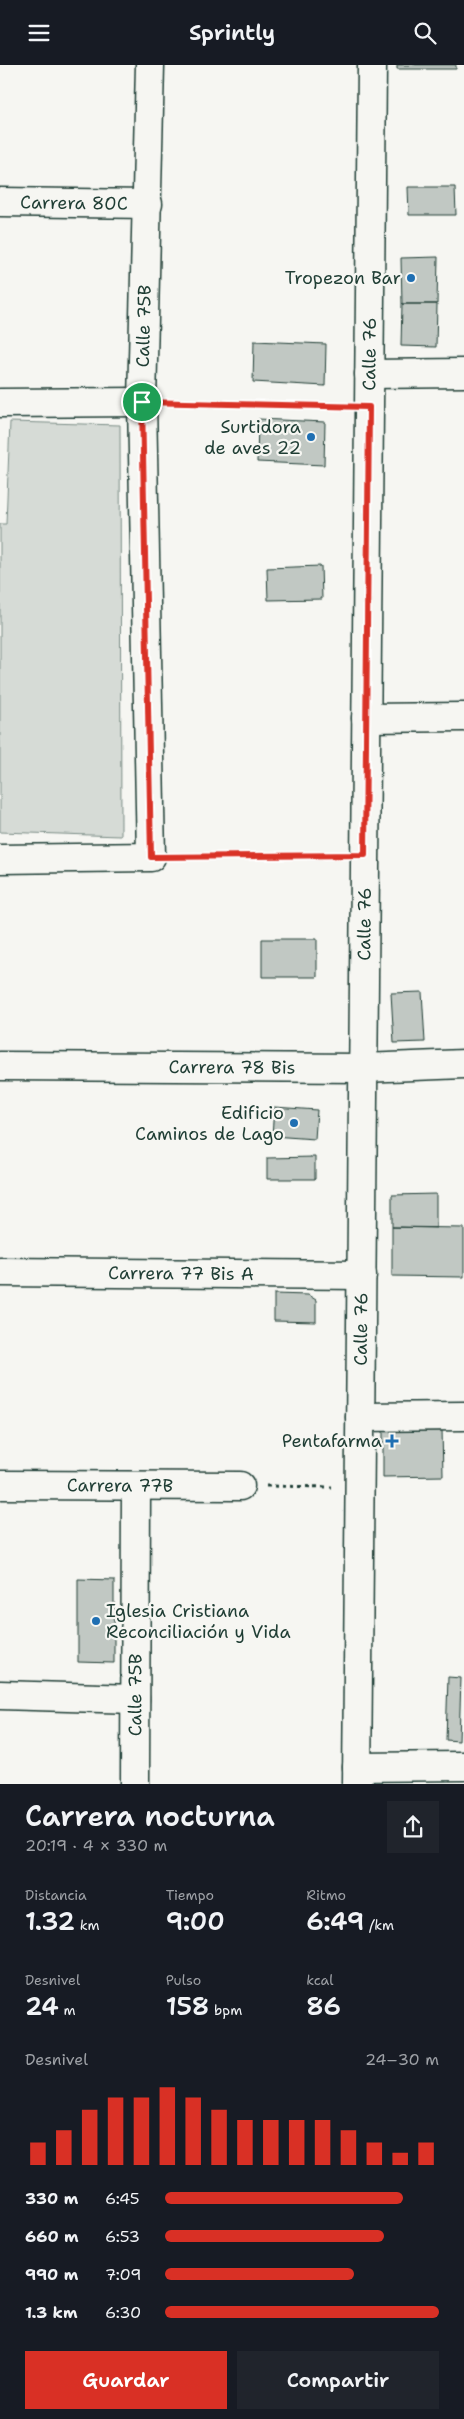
<!DOCTYPE html>
<html lang="es">
<head>
<meta charset="utf-8">
<style>
  body { margin:0; font-family:"Shantell Sans",sans-serif; background:#20242c; color:#f1f3f6; height:100vh; display:flex; flex-direction:column; font-size:19px; white-space:nowrap }
  * { box-sizing:border-box; margin:0 }
  p { font-size:16px; color:#9ea1a6 }
  .icon { flex:none; width:28px; height:28px; fill:none; stroke:currentColor; stroke-width:2; stroke-linecap:round; stroke-linejoin:round }
  .map { position:relative; height:1719px; overflow:hidden }
  .panel { display:flex; flex-direction:column; background:#171b24; flex:1 }
  .panel>* { flex:none }
  .pin { position:absolute; display:grid; place-items:center; width:42px; height:42px; color:#fff; margin:-21px; border:2px solid #fff; border-radius:50%; box-shadow:0 1px 5px #0007 }
  .round { display:grid; place-items:center; flex:none; width:52px; height:52px; border-radius:0px; background:#20242c }
  .overview { display:flex; align-items:center; justify-content:space-between; height:85px; padding:0 25px }
  h1 { font-size:28px; font-weight:600; line-height:38px }
  .metrics { display:grid; grid-template-columns:repeat(3,1fr); gap:8px; height:85px; padding:5px 25px }
  .metrics div { display:grid; align-content:center }
  .metrics b { font-size:25px; font-weight:600 }
  .metrics small { font-size:14px; font-weight:400 }
  .metrics p { font-size:14px }
  .chart { height:140px; padding:10px 25px }
  .chart p { display:flex; justify-content:space-between }
  .chart svg { width:100%; height:90px; margin-top:5px; stroke:#d93025; stroke-width:6 }
  .cta { display:flex; gap:10px; margin-top:auto; padding:10px 25px }
  .cta a { flex:1; height:58px; border-radius:0px; background:#d93025; color:#fff; font-size:20px; font-weight:600; line-height:58px; text-align:center }
  .cta a+a { background:#20242c; color:#f1f3f6 }
  ul { padding:0 25px; list-style:none; font-size:16px }
  li { display:grid; grid-template-columns:80px 60px 1fr; align-items:center; height:38px }
  li i { height:12px; border-radius:6px; background:#d93025 }
  header { display:flex; justify-content:space-between; align-items:center; height:65px; padding:0 25px; background:#171b24; font-size:22px; font-weight:600 }
  .map>svg:first-child { display:block }
  .green { fill:#d6dbd6; stroke:#7a8c85 }
  .building { fill:#c1c8c3; stroke:#1f3d34 }
  .lines { fill:none; stroke-linecap:round; stroke-linejoin:round }
  .minor-casing { stroke:#1f3d34; stroke-width:31 }
  .path { stroke:#1f3d34; stroke-width:3; stroke-dasharray:4 4; stroke-linecap:butt }
  .minor { stroke:#f6f6f2; stroke-width:28 }
  .route-casing { stroke:#fff; stroke-width:10 }
  .route { stroke:#d93025; stroke-width:6 }
  .poi-dot { fill:#1f6fb2; stroke:#f6f6f2; stroke-width:2 }
  .labels { text-anchor:middle; dominant-baseline:central; stroke-width:4.5; stroke-linejoin:round; paint-order:stroke }
  .street-label { font-size:18px; fill:#1f3d34; stroke:#f6f6f2 }
  .poi-label { font-size:18px; fill:#1f3d34; stroke:#f6f6f2; text-anchor:end }
</style>
</head>
<body>
<header><svg class="icon" aria-label="menu" viewBox="0 0 24 24"><path d="M4 6h16M4 12h16M4 18h16"/></svg>Sprintly<svg class="icon" aria-label="search" viewBox="0 0 24 24"><circle cx="10" cy="10" r="6"/><path d="M15 15l6 6"/></svg></header>
<div class="map">
<svg width="464" height="1719" viewBox="0 0 464 1719">
  <rect width="100%" height="100%" fill="#f6f6f2"/>
  <filter id="ink" filterUnits="userSpaceOnUse"><feTurbulence type="fractalNoise" baseFrequency=".02" numOctaves="2"/><feDisplacementMap in="SourceGraphic" scale="10" xChannelSelector="R" yChannelSelector="G"/><feConvolveMatrix kernelMatrix="1 2 1 2 8 2 1 2 1" color-interpolation-filters="sRGB"/></filter>
  <g filter="url(#ink)">
    <path class="green" d="M 10,357 L 120,360 L 121,771 L 0,767 L 0,459 L 6,459 Z"/>
    <path class="building" d="M 397,0 L 456,0 L 456,4 L 397,4 Z
      M 408,122 L 455,122 L 456,150 L 409,150 Z
      M 438,192 L 437,239 L 402,239 L 401,193 Z
      M 402,239 L 437,239 L 436,282 L 401,281 Z
      M 254,276 L 326,279 L 325,321 L 253,317 Z
      M 258,354 L 325,357 L 324,400 L 257,397 Z
      M 321,501 L 322,534 L 268,535 L 267,503 Z
      M 262,874 L 317,874 L 317,912 L 262,912 Z
      M 422,927 L 425,977 L 394,978 L 391,928 Z
      M 274,1042 L 317,1045 L 315,1074 L 272,1071 Z
      M 315,1092 L 315,1114 L 267,1114 L 267,1093 Z
      M 436,1129 L 436,1163 L 392,1162 L 392,1130 Z
      M 392,1162 L 464,1163 L 464,1212 L 392,1211 Z
      M 274,1229 L 308,1230 L 316,1235 L 316,1257 L 274,1256 Z
      M 383,1364 L 442,1364 L 443,1411 L 383,1412 Z
      M 78,1514 L 114,1515 L 114,1598 L 78,1597 Z
      M 448,1612 L 461,1613 L 459,1676 L 446,1675 Z"/>
    <g class="lines">
      <defs>
        <g id="minor">
          <path id="s1" d="M 0,137 L 148,139"/>
          <path d="M 369,309 L 464,308"/>
          <path d="M 0,338 L 142,337"/>
          <path d="M 366,653 L 464,652"/>
          <path id="s2" d="M 0,794 L 151,792 L 142,337 L 150,0"/>
          <path id="s3" d="M 0,1001 L 363,1003 L 464,999"/>
          <path id="s4" d="M 0,1207 L 362,1210"/>
          <path d="M 360,1352 L 464,1351"/>
          <path id="s5" d="M 0,1420 L 240,1421"/>
          <path d="M 0,1630 L 135,1634"/>
          <path d="M 357,1702 L 464,1701"/>
          <path id="s6" d="M 135,1719 L 136,1421"/>
          <path id="s7" d="M 357,1719 L 372,0"/>
        </g>
      </defs>
      <use href="#minor" class="minor-casing"/>
      <path class="path" d="M 170,337 L 341,342
        M 178,792 L 337,790
        M 266,1421 L 332,1422"/>
      <use href="#minor" class="minor"/>
    </g>
  </g>
  <g class="lines" filter="url(#ink)">
    <defs>
      <path id="route" d="M 142,337 L 369,342 L 365,790 L 151,792 Z"/>
    </defs>
    <use href="#route" class="route-casing"/>
    <use href="#route" class="route"/>
  </g>
  <g class="poi-dot">
    <circle cx="411" cy="213" r="5"/>
    <circle cx="311" cy="372" r="5"/>
    <circle cx="294" cy="1058" r="5"/>
    <path d="M389.5 1368.5h5v5h5v5h-5v5h-5v-5h-5v-5h5z"/>
    <circle cx="96" cy="1556" r="5"/>
  </g>
  <g class="labels">
    <g class="street-label">
      <text stroke="none"><textPath href="#s1" startOffset="74">Carrera 80C</textPath></text>
      <text stroke="none"><textPath href="#s2" startOffset="682">Calle 75B</textPath></text>
      <text stroke="none"><textPath href="#s7" startOffset="1430">Calle 76</textPath></text>
      <text stroke="none"><textPath href="#s7" startOffset="860">Calle 76</textPath></text>
      <text stroke="none"><textPath href="#s3" startOffset="232">Carrera 78 Bis</textPath></text>
      <text stroke="none"><textPath href="#s4" startOffset="181">Carrera 77 Bis A</textPath></text>
      <text stroke="none"><textPath href="#s7" startOffset="455">Calle 76</textPath></text>
      <text stroke="none"><textPath href="#s5" startOffset="120">Carrera 77B</textPath></text>
      <text stroke="none"><textPath href="#s6" startOffset="89">Calle 75B</textPath></text>
    </g>
    <g class="poi-label">
      <text x="401" y="213">Tropezon Bar</text>
      <text x="301" y="362">Surtidora<tspan x="301" dy="21">de aves 22</tspan></text>
      <text x="284" y="1048">Edificio<tspan x="284" dy="21">Caminos de Lago</tspan></text>
      <text x="382" y="1376">Pentafarma</text>
      <text x="106" y="1546" text-anchor="start">Iglesia Cristiana<tspan x="106" dy="21">Reconciliación y Vida</tspan></text>
    </g>
  </g>
</svg>
<div class="pin" style="left:142px;top:337px;background:#1e9e55"><svg class="icon" aria-label="arrive" viewBox="0 0 24 24"><path d="M6 21V4h12l-3 4 3 4H6"/></svg></div>
</div>
<section class="panel">
<div class="overview"><div><h1>Carrera nocturna</h1><p>20:19 · 4 × 330 m</p></div><a class="round"><svg class="icon" aria-label="share" viewBox="0 0 24 24"><path d="M12 15V3M7 8l5-5 5 5M5 13v7h14v-7"/></svg></a></div>
<div class="metrics">
<div><p>Distancia</p><b>1.32<small> km</small></b></div>
<div><p>Tiempo</p><b>9:00</b></div>
<div><p>Ritmo</p><b>6:49<small> /km</small></b></div>
</div>
<div class="metrics">
<div><p>Desnivel</p><b>24<small> m</small></b></div>
<div><p>Pulso</p><b>158<small> bpm</small></b></div>
<div><p>kcal</p><b>86</b></div>
</div>
<div class="chart"><p><span>Desnivel</span>24–30 m</p>
<svg viewBox="0 0 160 44" preserveAspectRatio="none"><path d="M5 44V33M15 44V27M25 44V17M35 44V11M45 44V11M55 44V6M65 44V11M75 44V17M85 44V22M95 44V22M105 44V22M115 44V22M125 44V27M135 44V33M145 44V38M155 44V33"/></svg>
</div>
<ul>
<li><b>330 m</b>6:45<i style="width:87%"></i></li>
<li><b>660 m</b>6:53<i style="width:80%"></i></li>
<li><b>990 m</b>7:09<i style="width:69%"></i></li>
<li><b>1.3 km</b>6:30<i style="width:100%"></i></li>
</ul>
<div class="cta"><a>Guardar</a><a>Compartir</a></div>
</section>
</body>
</html>
